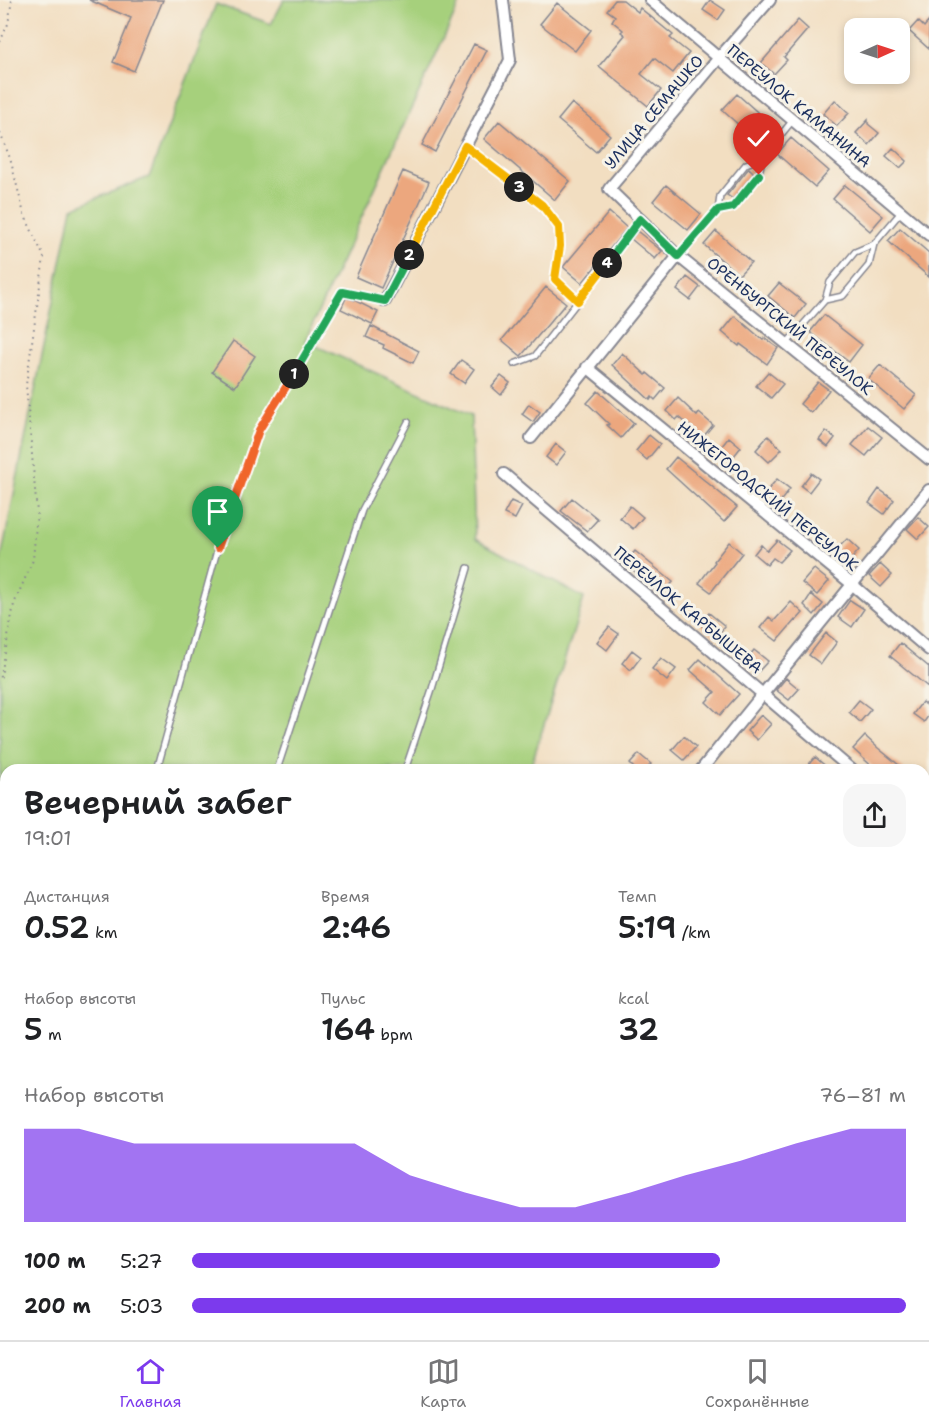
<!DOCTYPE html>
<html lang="ru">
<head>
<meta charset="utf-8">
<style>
  body { margin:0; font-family:"Shantell Sans",sans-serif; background:#f6f6f6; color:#202124; height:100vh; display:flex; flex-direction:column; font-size:22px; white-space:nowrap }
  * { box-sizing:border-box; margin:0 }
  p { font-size:20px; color:#757577 }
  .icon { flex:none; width:33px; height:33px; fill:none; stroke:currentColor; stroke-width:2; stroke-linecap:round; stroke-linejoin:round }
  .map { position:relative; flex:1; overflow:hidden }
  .drawer { position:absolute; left:0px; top:764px; width:930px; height:578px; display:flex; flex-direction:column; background:#fff; border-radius:18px 18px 0 0; box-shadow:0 3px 9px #0003 }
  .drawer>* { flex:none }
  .needle { width:39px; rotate:87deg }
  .fabs { position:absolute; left:844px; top:18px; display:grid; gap:12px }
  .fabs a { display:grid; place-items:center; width:66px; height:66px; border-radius:12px; background:#fff; box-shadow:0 3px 9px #0003; font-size:30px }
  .pin { position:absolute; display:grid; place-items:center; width:51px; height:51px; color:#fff; margin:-62px -26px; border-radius:50% 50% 50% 0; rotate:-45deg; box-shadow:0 0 6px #0007 }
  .pin .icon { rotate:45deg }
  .km { position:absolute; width:30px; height:30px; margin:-15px; border-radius:50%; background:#222; color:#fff; font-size:16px; line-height:30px; text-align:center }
  .round { display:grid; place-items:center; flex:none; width:63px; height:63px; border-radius:18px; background:#f6f6f6 }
  .headline { display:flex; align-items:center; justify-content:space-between; height:102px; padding:0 24px }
  h1 { font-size:33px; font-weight:600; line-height:45px }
  .stats { display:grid; grid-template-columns:repeat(3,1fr); gap:9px; height:102px; padding:6px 24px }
  .stats div { display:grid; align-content:center }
  .stats b { font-size:30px; font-weight:600 }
  .stats small { font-size:16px; font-weight:400 }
  .stats p { font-size:16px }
  .chart { height:168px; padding:12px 24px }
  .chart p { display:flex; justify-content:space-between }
  .chart svg { width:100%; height:108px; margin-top:6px; fill:#7c3aed; opacity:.7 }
  ul { padding:0 24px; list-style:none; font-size:20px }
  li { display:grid; grid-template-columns:96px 72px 1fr; align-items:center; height:45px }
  li i { height:15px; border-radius:8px; background:#7c3aed }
  .tabs { display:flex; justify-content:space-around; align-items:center; height:84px; border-top:2px solid #e0e0e0; background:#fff; font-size:16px; color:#757577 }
  .tabs a { display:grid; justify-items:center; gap:3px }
  .tabs .current { color:#7c3aed }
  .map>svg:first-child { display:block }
  .green { fill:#a6d07b; stroke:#60806c; stroke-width:1.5 }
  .forest { fill:#84b26b; stroke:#507064; stroke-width:1.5 }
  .building { fill:#eca77e }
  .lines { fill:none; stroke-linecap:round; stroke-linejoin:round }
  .service-casing { stroke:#868690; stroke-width:8 }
  .minor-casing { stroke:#868690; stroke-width:14 }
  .path { stroke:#868690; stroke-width:2; stroke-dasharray:1.5 4.5; stroke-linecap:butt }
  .service { stroke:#fff; stroke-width:5 }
  .minor { stroke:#fff; stroke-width:10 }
  .split-1-casing { stroke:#fff; stroke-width:12 }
  .split-2-casing { stroke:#fff; stroke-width:12 }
  .split-3-casing { stroke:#fff; stroke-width:12 }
  .split-4-casing { stroke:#fff; stroke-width:12 }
  .split-5-casing { stroke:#fff; stroke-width:12 }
  .split-1 { stroke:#f0652b; stroke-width:8 }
  .split-2 { stroke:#22a559; stroke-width:8 }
  .split-3 { stroke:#f5b400; stroke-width:8 }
  .split-4 { stroke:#f5b400; stroke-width:8 }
  .split-5 { stroke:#22a559; stroke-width:8 }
  .labels { text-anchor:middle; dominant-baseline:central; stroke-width:6; stroke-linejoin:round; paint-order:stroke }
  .street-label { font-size:16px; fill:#1b2f5e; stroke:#f7f3e8 }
</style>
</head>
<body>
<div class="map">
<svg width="929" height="1340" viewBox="0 0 929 1340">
  <rect width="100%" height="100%" fill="#f7f3e8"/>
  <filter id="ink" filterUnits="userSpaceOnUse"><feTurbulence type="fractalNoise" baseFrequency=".0167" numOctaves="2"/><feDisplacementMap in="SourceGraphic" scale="12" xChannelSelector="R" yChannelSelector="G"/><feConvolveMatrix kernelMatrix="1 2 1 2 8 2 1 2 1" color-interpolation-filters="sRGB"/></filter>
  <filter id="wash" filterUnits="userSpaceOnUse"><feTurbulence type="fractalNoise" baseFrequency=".008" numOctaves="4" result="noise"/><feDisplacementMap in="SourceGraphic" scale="24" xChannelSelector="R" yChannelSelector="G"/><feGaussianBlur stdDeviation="1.35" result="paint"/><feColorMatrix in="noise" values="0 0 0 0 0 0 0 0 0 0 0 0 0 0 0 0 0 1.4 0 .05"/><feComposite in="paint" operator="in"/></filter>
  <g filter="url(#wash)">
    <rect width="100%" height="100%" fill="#f2dec1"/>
    <path class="green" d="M 284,0 L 461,0 L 305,341 L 471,416 L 475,539 L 584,598 L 530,769 L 6,770 L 6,1083 L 0,1076 L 0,563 L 72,208 L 149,177 L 216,4 L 271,24 Z
      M 199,1335 L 636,1335 L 632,1340 L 202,1340 Z"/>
    <path class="forest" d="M 929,976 L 929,1215 L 924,1221 L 924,982 Z
      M 0,1092 L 6,1098 L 6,1288 L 0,1279 Z
      M 39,1335 L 184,1335 L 188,1340 L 42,1340 Z
      M 636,1335 L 835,1335 L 831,1340 L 632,1340 Z"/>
    <g id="blocks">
      <path class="building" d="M 89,0 L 163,0 L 134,71 L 113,62 L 131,18 Z
        M 615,0 L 623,0 L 638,12 L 640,8 L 673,35 L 670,38 L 689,53 L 673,73 L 654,58 L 641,74 L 661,90 L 648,106 L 599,66 L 625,35 L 621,32 L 623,30 L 612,21 L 615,16 L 607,10 Z
        M 710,0 L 725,10 L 718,20 L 703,10 Z
        M 557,3 L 591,30 L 575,51 L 540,24 Z
        M 798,20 L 808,29 L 784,57 L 787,60 L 774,74 L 761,63 Z
        M 918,21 L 924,27 L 929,21 L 929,49 L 909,31 Z
        M 474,44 L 487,50 L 435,152 L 422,145 Z
        M 737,94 L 774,127 L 759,143 L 722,110 Z
        M 835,100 L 849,113 L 837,126 L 823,114 Z
        M 572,103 L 610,135 L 596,152 L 558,120 Z
        M 868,120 L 868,124 L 879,133 L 869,145 L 856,133 Z
        M 499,121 L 570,181 L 555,200 L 484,139 Z
        M 791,138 L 829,171 L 815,187 L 777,154 Z
        M 893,148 L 907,161 L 900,168 L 886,156 Z
        M 749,168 L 754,173 L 733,199 L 727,195 Z
        M 403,171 L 429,182 L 381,288 L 356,277 Z
        M 666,185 L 701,214 L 688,230 L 653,201 Z
        M 845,185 L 883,216 L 870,231 L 833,199 Z
        M 609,212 L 627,228 L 582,283 L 563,267 Z
        M 900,228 L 929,253 L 929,277 L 888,241 Z
        M 637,231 L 662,251 L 655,259 L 631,239 Z
        M 716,231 L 751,262 L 739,275 L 704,245 Z
        M 687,277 L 700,287 L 690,300 L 677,290 Z
        M 779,283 L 806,304 L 795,318 L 768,296 Z
        M 546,287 L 566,303 L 521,356 L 502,340 Z
        M 346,298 L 352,299 L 378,312 L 372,324 L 341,309 Z
        M 824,315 L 862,345 L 849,362 L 810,332 Z
        M 735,316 L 763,340 L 764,338 L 778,348 L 767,364 L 740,344 L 739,346 L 722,332 Z
        M 371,326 L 419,351 L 413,363 L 383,348 L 384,345 L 366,337 Z
        M 233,341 L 255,356 L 235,387 L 212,372 Z
        M 622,353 L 646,375 L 647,373 L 665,388 L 655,400 L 652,397 L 650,400 L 612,365 Z
        M 461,360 L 474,369 L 464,383 L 451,374 Z
        M 880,365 L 916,395 L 904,409 L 868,379 Z
        M 768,372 L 783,384 L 771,398 L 756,386 Z
        M 501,376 L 510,383 L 501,395 L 492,387 Z
        M 818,382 L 829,390 L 811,413 L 800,404 Z
        M 598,391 L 634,423 L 621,438 L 607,425 L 609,424 L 587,403 Z
        M 678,398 L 697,416 L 699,413 L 713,425 L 703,437 L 679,417 L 676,420 L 667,411 Z
        M 529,404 L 540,412 L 533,422 L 522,414 Z
        M 868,426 L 882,437 L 866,456 L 852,445 Z
        M 826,431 L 835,438 L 828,447 L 819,440 Z
        M 649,435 L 660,444 L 647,460 L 636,451 Z
        M 768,436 L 782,449 L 769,462 L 756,450 Z
        M 729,437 L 741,447 L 730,461 L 718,451 Z
        M 556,444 L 566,452 L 556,465 L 546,457 Z
        M 676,457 L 737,507 L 724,522 L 666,469 Z
        M 811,473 L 819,479 L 809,492 L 801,486 Z
        M 777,479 L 790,489 L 779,503 L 766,492 Z
        M 879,489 L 894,500 L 884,514 L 869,503 Z
        M 572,498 L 598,519 L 587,531 L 561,511 Z
        M 511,501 L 522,506 L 515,519 L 504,514 Z
        M 630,506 L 643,517 L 633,529 L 620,518 Z
        M 918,517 L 929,527 L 918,539 L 907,529 Z
        M 847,539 L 859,550 L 849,562 L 836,550 Z
        M 777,540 L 790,550 L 779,562 L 773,558 L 767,565 L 754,554 L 761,545 L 767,551 Z
        M 729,542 L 742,553 L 711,592 L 699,583 L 715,562 L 714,561 Z
        M 635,551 L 673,582 L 662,596 L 625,563 Z
        M 880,564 L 892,575 L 881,587 L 869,576 Z
        M 814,569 L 829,581 L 817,595 L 802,583 Z
        M 811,594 L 823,604 L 814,615 L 804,605 Z
        M 850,600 L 864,609 L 852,627 L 838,617 Z
        M 791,602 L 803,613 L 796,621 L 795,620 L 777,641 L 760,628 L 769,617 L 774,621 Z
        M 709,613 L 725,626 L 716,637 L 700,624 Z
        M 609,627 L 619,634 L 607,650 L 597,642 Z
        M 826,633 L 837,642 L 821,664 L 809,655 Z
        M 900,643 L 929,667 L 929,688 L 890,656 Z
        M 632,650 L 641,657 L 631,670 L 622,663 Z
        M 754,650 L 768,661 L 758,672 L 745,661 Z
        M 661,658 L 676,669 L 667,681 L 652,669 Z
        M 700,659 L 739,694 L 720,715 L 706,702 L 715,692 L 690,670 Z
        M 786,678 L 799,689 L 789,700 L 776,690 Z
        M 859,700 L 871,709 L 860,722 L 849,712 Z
        M 922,702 L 929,707 L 929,715 L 924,722 L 913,714 Z
        M 761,715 L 771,724 L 757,740 L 747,731 Z
        M 684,736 L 696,747 L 684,760 L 672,750 Z
        M 865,736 L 878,748 L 905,770 L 876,770 L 853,749 Z
        M 639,754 L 651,764 L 646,770 L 636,770 L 630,764 Z
        M 815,757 L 830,770 L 804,770 Z"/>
    </g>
  </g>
  <g filter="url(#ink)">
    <use href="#blocks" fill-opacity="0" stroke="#868690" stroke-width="1.5"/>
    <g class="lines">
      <defs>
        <path id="service" d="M 465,146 L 542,205 L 559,227 L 560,246 L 555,279 L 578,301 L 535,356 L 514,364
          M 718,210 L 720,196 L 746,164 L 762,158
          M 678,256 L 718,210 L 733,207 L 759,175 L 762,158 L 793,120
          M 825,300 L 830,282 L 855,252 L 874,244
          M 578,301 L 640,219
          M 787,343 L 825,300 L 843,296 L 869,265 L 874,244 L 901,212
          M 157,770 L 218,547 L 259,430 L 315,340 L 342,292 L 385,301
          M 277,770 L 362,510 L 408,422
          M 405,770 L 432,689 L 468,568
          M 0,1060 L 6,1063
          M 212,1335 L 215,1340
          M 317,1340 L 320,1335
          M 465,1340 L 468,1335"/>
        <path id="minor" d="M 650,0 L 929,235
          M 770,0 L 718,59 L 609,189 L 678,256 L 929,459
          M 385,301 L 510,60 L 503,0
          M 587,367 L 853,585 L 929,650
          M 531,438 L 678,256
          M 504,474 L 852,770
          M 701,770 L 929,490
          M 924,832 L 929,836
          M 924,915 L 929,909"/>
      </defs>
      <use href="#service" class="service-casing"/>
      <use href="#minor" class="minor-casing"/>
      <path class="path" d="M 0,42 L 8,24 L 12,0
        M 0,133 L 10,158 L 24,214 L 44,257 L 26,385 L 37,513 L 33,560 L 14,604 L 0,681
        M 0,1324 L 6,1333
        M 7,1335 L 11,1340"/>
      <use href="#service" class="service"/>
      <use href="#minor" class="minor"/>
    </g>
  </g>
  <g class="lines" filter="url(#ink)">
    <defs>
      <path id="split-1" d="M 218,548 L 259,430 L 294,374"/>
      <path id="split-2" d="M 294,374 L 342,292 L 385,301 L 409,255"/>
      <path id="split-3" d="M 409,255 L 465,146 L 519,187"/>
      <path id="split-4" d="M 519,187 L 542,205 L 559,227 L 560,246 L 555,279 L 578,301 L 607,263"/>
      <path id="split-5" d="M 607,263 L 640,219 L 678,256 L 718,210 L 733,207 L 759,175"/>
    </defs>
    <use href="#split-1" class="split-1-casing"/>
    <use href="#split-2" class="split-2-casing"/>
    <use href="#split-3" class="split-3-casing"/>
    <use href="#split-4" class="split-4-casing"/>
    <use href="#split-5" class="split-5-casing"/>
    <use href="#split-1" class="split-1"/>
    <use href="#split-2" class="split-2"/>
    <use href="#split-3" class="split-3"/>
    <use href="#split-4" class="split-4"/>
    <use href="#split-5" class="split-5"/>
  </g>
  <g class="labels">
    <g class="street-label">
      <text transform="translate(799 106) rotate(40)">ПЕРЕУЛОК КАМАНИНА</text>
      <text transform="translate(654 112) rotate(-50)">УЛИЦА СЕМАШКО</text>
      <text transform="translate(790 326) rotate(39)">ОРЕНБУРГСКИЙ ПЕРЕУЛОК</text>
      <text transform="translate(768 496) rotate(39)">НИЖЕГОРОДСКИЙ ПЕРЕУЛОК</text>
      <text transform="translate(688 610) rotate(40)">ПЕРЕУЛОК КАРБЫШЕВА</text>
    </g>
  </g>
</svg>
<div class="fabs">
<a><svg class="needle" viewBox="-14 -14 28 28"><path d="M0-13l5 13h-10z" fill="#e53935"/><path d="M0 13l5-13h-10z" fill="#757577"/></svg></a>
</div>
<div class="pin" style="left:218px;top:548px;background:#1e9e55"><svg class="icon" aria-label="arrive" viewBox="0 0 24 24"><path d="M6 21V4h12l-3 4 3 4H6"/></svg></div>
<div class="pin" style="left:759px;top:175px;background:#d93025"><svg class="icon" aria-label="check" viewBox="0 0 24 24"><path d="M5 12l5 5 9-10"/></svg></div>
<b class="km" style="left:294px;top:374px">1</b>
<b class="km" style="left:409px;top:255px">2</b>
<b class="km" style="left:519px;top:187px">3</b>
<b class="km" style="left:607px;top:263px">4</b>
<section class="drawer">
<div class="headline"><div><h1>Вечерний забег</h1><p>19:01</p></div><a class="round"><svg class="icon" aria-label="share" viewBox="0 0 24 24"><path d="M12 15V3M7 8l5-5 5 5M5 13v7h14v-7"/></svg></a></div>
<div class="stats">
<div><p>Дистанция</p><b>0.52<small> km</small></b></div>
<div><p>Время</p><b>2:46</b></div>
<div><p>Темп</p><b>5:19<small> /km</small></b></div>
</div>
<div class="stats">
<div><p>Набор высоты</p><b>5<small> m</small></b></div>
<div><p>Пульс</p><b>164<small> bpm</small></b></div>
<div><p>kcal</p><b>32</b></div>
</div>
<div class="chart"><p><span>Набор высоты</span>76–81 m</p>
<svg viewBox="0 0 160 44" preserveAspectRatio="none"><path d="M0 44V6L10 6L20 12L30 12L40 12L50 12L60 12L70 25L80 32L90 38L100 38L110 32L120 25L130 19L140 12L150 6L160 6V44z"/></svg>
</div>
<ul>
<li><b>100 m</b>5:27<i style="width:74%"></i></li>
<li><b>200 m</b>5:03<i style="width:100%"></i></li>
</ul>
</section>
</div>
<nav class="tabs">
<a class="current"><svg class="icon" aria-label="home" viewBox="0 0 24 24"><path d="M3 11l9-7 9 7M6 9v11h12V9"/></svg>Главная</a>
<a><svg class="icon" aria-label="map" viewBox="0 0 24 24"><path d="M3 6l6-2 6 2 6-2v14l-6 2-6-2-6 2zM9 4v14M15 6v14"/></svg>Карта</a>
<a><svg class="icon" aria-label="saved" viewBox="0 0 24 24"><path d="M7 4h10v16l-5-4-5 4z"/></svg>Сохранённые</a>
</nav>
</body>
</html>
